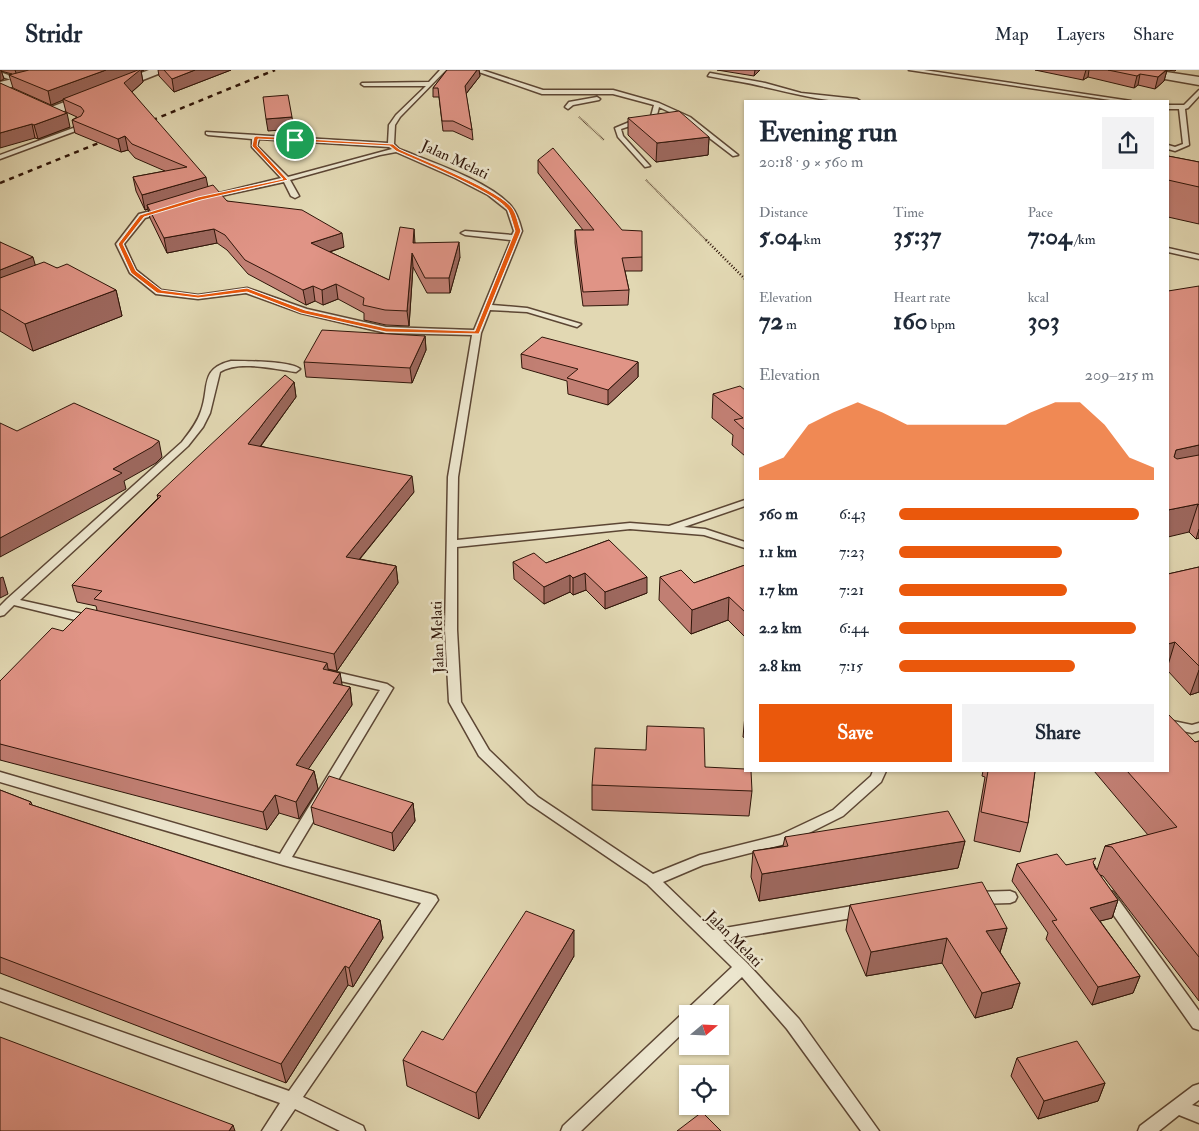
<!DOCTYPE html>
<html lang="en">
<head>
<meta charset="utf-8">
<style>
  body { margin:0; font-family:"IM FELL Double Pica",serif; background:#f2f2f3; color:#1f2937; height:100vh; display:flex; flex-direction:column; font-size:19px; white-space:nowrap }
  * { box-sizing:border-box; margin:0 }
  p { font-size:16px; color:#747a83 }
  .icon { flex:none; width:28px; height:28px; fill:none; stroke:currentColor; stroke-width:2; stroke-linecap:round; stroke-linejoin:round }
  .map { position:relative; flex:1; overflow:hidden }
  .drawer { position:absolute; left:744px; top:30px; width:425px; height:672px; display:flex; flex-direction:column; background:#fff; border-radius:0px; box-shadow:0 1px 4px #0004 }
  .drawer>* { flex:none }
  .needle { width:32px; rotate:71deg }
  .fabs { position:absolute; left:679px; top:935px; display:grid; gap:10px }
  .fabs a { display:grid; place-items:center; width:50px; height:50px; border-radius:0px; background:#fff; box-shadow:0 1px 4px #0004; font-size:25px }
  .pin { position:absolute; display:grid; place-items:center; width:42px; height:42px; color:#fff; margin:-21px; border:2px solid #fff; border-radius:50%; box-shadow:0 1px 5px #0007 }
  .round { display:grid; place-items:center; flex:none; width:52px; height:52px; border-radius:0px; background:#f2f2f3 }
  .summary { display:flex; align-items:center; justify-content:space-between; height:85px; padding:0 15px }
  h1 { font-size:28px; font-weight:700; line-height:38px }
  .metrics { display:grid; grid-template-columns:repeat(3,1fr); gap:8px; height:85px; padding:5px 15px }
  .metrics div { display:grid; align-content:center }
  .metrics b { font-size:25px; font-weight:700 }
  .metrics small { font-size:14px; font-weight:400 }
  .metrics p { font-size:14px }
  .chart { height:140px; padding:10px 15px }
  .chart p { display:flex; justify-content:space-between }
  .chart svg { width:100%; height:90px; margin-top:5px; fill:#ea580c; opacity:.7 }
  .cta { display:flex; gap:10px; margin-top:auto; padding:10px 15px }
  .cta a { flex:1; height:58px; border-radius:0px; background:#ea580c; color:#fff; font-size:20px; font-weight:700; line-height:58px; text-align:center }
  .cta a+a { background:#f2f2f3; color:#1f2937 }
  ul { padding:0 15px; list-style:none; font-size:16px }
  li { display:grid; grid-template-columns:80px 60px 1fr; align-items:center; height:38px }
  li i { height:12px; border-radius:6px; background:#ea580c }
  header { display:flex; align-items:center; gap:30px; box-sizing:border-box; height:70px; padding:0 25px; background:#fff; border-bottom:1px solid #e0e1e3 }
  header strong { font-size:24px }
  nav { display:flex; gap:28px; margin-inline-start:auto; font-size:18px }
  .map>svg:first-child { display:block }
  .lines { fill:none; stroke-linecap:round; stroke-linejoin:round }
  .lane-casing { stroke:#5c4634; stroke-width:3 }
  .street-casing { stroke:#5c4634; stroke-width:3 }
  .path-far1 { stroke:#2f1509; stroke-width:2; stroke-dasharray:0.5 1; stroke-linecap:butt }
  .path { stroke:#2f1509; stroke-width:2.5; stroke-dasharray:1 2; stroke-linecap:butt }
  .lane { fill:#ece6ce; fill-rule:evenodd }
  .street { fill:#ece6ce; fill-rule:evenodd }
  .rail { stroke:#2f1509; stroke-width:2.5; stroke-dasharray:5 5; stroke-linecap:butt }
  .wall { fill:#c17f73; stroke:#2f1509 }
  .shaded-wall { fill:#9d685e; stroke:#2f1509 }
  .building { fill:#e09486; stroke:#2f1509 }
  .route { fill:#ea580c; stroke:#fff; fill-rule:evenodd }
  .labels { text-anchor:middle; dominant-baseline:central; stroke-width:5; stroke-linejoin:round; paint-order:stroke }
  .street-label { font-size:15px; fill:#2f1509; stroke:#ece6ce }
</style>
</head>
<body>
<header>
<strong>Stridr</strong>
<nav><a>Map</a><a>Layers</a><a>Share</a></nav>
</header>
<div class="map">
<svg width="1199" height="1061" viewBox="0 0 1199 1061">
  <rect width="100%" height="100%" fill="#e2d8b3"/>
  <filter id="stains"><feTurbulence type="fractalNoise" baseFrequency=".004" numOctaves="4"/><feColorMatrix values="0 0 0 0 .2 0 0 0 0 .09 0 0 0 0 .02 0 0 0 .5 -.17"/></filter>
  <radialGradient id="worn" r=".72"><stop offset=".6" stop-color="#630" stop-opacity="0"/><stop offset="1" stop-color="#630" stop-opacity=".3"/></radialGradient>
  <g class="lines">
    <defs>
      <path id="lane" d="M 440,0 L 446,0 L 400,47 L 395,55 L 394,74 L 399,79 C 431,92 489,111 511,136 C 517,143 520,153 522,161 L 492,235 L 527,238 L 581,254 L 577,257 L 527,242 L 490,240 L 481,263 L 458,407 L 457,470 L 630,453 L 669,456 L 745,430 L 745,436 L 684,457 L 705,459 L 745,472 L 745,478 L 704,465 L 630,459 L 457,477 L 457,560 L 461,632 L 489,680 L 538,727 L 653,804 L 700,785 L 780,765 L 833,740 L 871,706 L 873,701 L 886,701 L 881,712 L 843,746 L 789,773 L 703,795 L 663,812 L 713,860 L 864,834 L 869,836 L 871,840 L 869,844 L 864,846 L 723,870 L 747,893 L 799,949 L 879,1061 L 861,1061 L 787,959 L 742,907 L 703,944 L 688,944 L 688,958 L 581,1061 L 561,1061 L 563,1056 L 732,897 L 647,814 L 528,733 L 479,686 L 449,632 L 445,560 L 448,407 L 472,265 L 386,263 L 301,243 L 246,223 L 198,229 L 156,224 L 130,203 L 116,174 L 139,144 L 163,138 L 167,140 L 166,142 L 145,148 L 124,174 L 136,200 L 161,220 L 198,225 L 247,218 L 307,239 L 386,257 L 474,260 L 511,170 L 465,165 L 461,163 L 465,161 L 512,165 L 514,161 L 507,140 L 488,125 L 455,108 L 396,82 L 380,85 L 290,110 L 299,126 L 295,128 L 291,126 L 284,112 L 207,129 L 203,127 L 281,108 L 252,77 L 252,69 L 208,65 L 206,64 L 206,62 L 388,73 L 389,55 L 396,45 L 426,16 L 364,16 L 361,14 L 362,13 L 429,12 ZM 259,69 L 389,77 L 392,79 L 288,107 L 257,76 Z
        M 473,0 L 482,0 L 543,20 L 613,20 L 659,33 L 690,47 L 738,85 L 733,86 L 686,50 L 659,37 L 655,53 L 633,55 L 621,59 L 623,66 L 650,96 L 645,97 L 618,67 L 615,58 L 632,51 L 650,50 L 654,35 L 613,24 L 542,24 Z
        M 909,0 L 924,0 L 1131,31 L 1117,31 Z
        M 0,2 L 22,10 L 23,11 L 20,13 L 0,6 Z
        M 710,3 L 765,13 L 801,23 L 857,29 L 860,31 C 827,33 797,24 765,17 C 746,12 727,10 708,6 Z
        M 1199,20 L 1199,26 L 1188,38 L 1185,39 L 1189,75 L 1175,81 L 1168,79 L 1168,75 L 1175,77 L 1183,74 L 1179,39 L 1168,39 L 1168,35 L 1184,35 Z
        M 597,27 L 600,29 L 599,30 L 573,35 L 568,39 L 565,37 L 569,32 Z
        M 77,54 L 81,54 L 81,59 L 0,89 L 0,85 L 76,57 Z
        M 1168,178 L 1199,185 L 1199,189 L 1168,182 Z
        M 231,291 C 245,291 290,291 300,299 L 296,302 C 275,299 238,290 220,302 L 210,343 L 203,357 L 188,376 L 20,530 L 96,547 L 98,550 L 96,553 L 92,554 L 14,535 L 4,545 L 0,546 L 0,536 L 7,529 L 182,372 C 189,363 197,353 201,341 C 210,317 199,299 231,291 Z
        M 327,600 L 387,614 L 393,618 L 292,787 L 431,824 L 436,826 L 438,830 L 303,1027 L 363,1056 L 365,1061 L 340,1061 L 295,1039 L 280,1061 L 262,1061 L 280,1033 L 0,931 L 0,919 L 289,1021 L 421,833 L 283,795 L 0,712 L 0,702 L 280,784 L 380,620 L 323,607 L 321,604 Z
        M 1168,650 L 1192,655 L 1199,653 L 1199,661 L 1192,663 L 1168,658 Z
        M 1108,820 L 1113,822 L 1199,941 L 1199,960 L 1193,958 L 1103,830 L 1101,826 L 1103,822 Z
        M 1010,821 L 1015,823 L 1017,827 L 1015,831 L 1010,833 L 976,834 L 971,832 L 969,828 L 971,824 L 976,822 Z
        M 1199,1014 L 1199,1030 L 1192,1035 L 1199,1037 L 1199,1053 L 1179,1045 L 1159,1061 L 1138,1061 L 1140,1056 L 1193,1016 Z"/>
      <path id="street" d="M 50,0 L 70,0 L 68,2 L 0,20 L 0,12 Z
        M 149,0 L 165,0 L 163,2 L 54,45 L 50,46 L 44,42 L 46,39 Z
        M 1125,0 L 1153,0 L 1199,7 L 1199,15 L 1131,3 Z"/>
    </defs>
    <use href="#lane" class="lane-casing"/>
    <use href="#street" class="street-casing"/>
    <path class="path-far1" d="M 579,47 L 604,70
      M 646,110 L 707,171"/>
    <path class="path" d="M 706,170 L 745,209"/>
    <use href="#lane" class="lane"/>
    <use href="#street" class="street"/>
    <path class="rail" d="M 143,54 L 275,0
      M 0,113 L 111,68"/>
  </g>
  <path class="wall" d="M 0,0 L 144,0 L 141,1 L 143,12 L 132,22 L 208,117 L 227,131 L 344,177 L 330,182 L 389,210 L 415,173 L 460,187 L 450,223 L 427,223 L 413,197 L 409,256 L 386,255 L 364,250 L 364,243 L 338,229 L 323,235 L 315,231 L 306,235 L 248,204 L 227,180 L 217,173 L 167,183 L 150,148 L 148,139 L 145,140 L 136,121 L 133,107 L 165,101 L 135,88 L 128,80 L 121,82 L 75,63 L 72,50 L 77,47 L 66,42 L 63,30 L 51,35 L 13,18 L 9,5 L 12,4 L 1,1 L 4,9 Z
    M 158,0 L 231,0 L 174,22 L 159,6 Z
    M 447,0 L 479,0 L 480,6 L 466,24 L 472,60 L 473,70 L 453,61 L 443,61 L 439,27 L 433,27 L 433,18 Z
    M 717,0 L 760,0 L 754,6 Z
    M 1035,0 L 1176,0 L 1175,1 L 1167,0 L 1164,11 L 1155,19 L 1138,15 L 1134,18 L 1088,7 L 1083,10 Z
    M 0,13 L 70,57 L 38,69 L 35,68 Z
    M 628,48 L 709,67 L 708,85 L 656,92 L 628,65 Z
    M 1168,86 L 1199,92 L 1199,154 L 1168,147 Z
    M 538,90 L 642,187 L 642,201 L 625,201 L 629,220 L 628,235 L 583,236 L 575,173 L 575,160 L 583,160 L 538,103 Z
    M 0,172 L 35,195 L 57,198 L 116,220 L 122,246 L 33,281 L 0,261 Z
    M 1199,216 L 1199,468 L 1196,469 L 1189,462 Z
    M 425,266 L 426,280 L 412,313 L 306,307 L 304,292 Z
    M 521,284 L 638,292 L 638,307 L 608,335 L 568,324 L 567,311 L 522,298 Z
    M 294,312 L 296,327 L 261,376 L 414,422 L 360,489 L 396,496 L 398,513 L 337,601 L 328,599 L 329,600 L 340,603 L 342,616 L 350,617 L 352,635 L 308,699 L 314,701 L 318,719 L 299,749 L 279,743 L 267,760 L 0,690 L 0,611 L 63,561 L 97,540 L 96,536 L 77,532 L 72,515 L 158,428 L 157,425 Z
    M 745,320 L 745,386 L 732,375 L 733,365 L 712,348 L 713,324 Z
    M 609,470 L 647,523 L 605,539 L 586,520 L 573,525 L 570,522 L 544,534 L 514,509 L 513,492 L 546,493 Z
    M 745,495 L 745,567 L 728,550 L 691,564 L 659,530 L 660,507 L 694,513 Z
    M 1199,497 L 1199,622 L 1190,625 L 1168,601 L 1168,504 Z
    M 745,645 L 745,668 L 743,667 Z
    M 1199,671 L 1199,931 L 1103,806 L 1100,805 L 1118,830 L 1112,848 L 1100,851 L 1140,906 L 1133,923 L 1092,935 L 1046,869 L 1048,863 L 1012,811 L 1017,794 L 1066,795 L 1094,794 L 1097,800 L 1105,776 L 1148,765 L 1094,701 L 1168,701 L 1195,672 Z
    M 705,697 L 752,721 L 749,746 L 592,740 L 592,715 Z
    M 983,701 L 1035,701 L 1028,753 L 1020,782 L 974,771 L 985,707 L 982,706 Z
    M 0,720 L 31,732 L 32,735 L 380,850 L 383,868 L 353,917 L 348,915 L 286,1013 L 0,903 Z
    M 413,733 L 415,751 L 394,781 L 314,754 L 311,737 Z
    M 785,767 L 965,771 L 958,798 L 759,831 L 751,807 L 753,781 L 783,776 Z
    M 850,835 L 1007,858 L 1000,882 L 1020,913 L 1012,938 L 975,948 L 942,893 L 866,906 L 846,860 Z
    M 574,886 L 479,1049 L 407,1016 L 403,990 L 443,970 Z
    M 1017,988 L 1105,1013 L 1098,1031 L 1038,1049 L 1011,1006 Z"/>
  <path class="shaded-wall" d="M 0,0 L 1,0 L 4,9 L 0,11 Z
    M 15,0 L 42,0 L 17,6 Z
    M 106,0 L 144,0 L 141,1 L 143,12 L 127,26 L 124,13 L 63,29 L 63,30 L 51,35 L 48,21 Z
    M 195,0 L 231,0 L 174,22 L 172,9 Z
    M 477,0 L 479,0 L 480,6 L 465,25 L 465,16 Z
    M 755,0 L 760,0 L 754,6 Z
    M 1086,0 L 1089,0 L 1088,7 L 1083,10 Z
    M 1167,0 L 1164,11 L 1155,19 L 1158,7 Z
    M 1140,4 L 1138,15 L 1134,18 L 1137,6 Z
    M 67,43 L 70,57 L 38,69 L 34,55 Z
    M 292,47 L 294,59 L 268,61 L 266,49 Z
    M 32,54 L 35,68 L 0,78 L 0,63 Z
    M 125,66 L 128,80 L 121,82 L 118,69 Z
    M 709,67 L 708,85 L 656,92 L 657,73 Z
    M 206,107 L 209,122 L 147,135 L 148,139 L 145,140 L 142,125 Z
    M 214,159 L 217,173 L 167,183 L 164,168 Z
    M 414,159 L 415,173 L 413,173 Z
    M 342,163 L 344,177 L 313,187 L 311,173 Z
    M 459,172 L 460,187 L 450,223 L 449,208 Z
    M 412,183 L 413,197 L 409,256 L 407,241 Z
    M 33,187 L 40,212 L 0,229 L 0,200 Z
    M 336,214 L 338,229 L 323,235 L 322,220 Z
    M 313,216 L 315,231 L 306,235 L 303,220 Z
    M 116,220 L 122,246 L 33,281 L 25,254 Z
    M 425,266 L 426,280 L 412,313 L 410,298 Z
    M 638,292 L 638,307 L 608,335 L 608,320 Z
    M 294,312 L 296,327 L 251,389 L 248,374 Z
    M 159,371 L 162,387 L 156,393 L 124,411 L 126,419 L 0,487 L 0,468 Z
    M 1199,375 L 1199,400 L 1168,407 L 1176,380 Z
    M 412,406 L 414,422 L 348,503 L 346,487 Z
    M 1198,434 L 1189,462 L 1168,467 L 1168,440 Z
    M 1199,459 L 1199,468 L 1196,469 Z
    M 396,496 L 398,513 L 337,601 L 334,584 Z
    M 585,503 L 586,520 L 573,525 L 573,508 Z
    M 570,505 L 570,522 L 544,534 L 544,517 Z
    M 3,507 L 8,524 L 0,528 L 0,508 Z
    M 647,507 L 647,523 L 605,539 L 605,522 Z
    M 729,527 L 728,550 L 691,564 L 692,540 Z
    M 1175,572 L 1168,595 L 1168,574 Z
    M 327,593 L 330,610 L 323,599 Z
    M 1199,600 L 1199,622 L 1190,625 Z
    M 340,603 L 343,620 L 333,613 Z
    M 350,617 L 352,635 L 299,713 L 296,695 Z
    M 314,701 L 318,719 L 299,749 L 296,732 Z
    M 275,725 L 279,743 L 267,760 L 263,742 Z
    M 413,733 L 415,751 L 394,781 L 392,763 Z
    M 965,771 L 958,798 L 759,831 L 762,804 Z
    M 1118,830 L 1112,848 L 1084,855 L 1090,838 Z
    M 380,850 L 383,868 L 353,917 L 349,898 Z
    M 1007,858 L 1000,882 L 980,886 L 986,861 Z
    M 574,860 L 574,886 L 479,1049 L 476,1023 Z
    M 947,868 L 942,893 L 866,906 L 871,882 Z
    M 345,896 L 348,915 L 286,1013 L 281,994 Z
    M 1140,906 L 1133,923 L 1092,935 L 1098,917 Z
    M 1020,913 L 1012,938 L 975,948 L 982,923 Z
    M 1105,1013 L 1098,1031 L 1038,1049 L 1044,1031 Z
    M 233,1055 L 235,1061 L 229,1061 Z"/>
  <path class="building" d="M 29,0 L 106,0 L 48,21 L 9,5 Z
    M 138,0 L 140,0 L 124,13 L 206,107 L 142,125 L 133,107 L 187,97 L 132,74 L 125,66 L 118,69 L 72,50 L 81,46 L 84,41 L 81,37 L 63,29 Z
    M 164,0 L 195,0 L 172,9 Z
    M 447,0 L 477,0 L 465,16 L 472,60 L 453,51 L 442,51 L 438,18 L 433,18 Z
    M 1108,0 L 1166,0 L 1158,7 L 1140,4 L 1137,6 Z
    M 0,13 L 67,43 L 34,55 L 32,54 L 0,63 Z
    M 288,25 L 292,47 L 266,49 L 263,27 Z
    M 679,41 L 709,67 L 657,73 L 628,48 Z
    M 553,78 L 622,160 L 642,161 L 642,187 L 622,188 L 629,220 L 583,222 L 575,160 L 594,160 L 538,90 Z
    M 1168,86 L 1199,92 L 1199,117 L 1168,110 Z
    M 213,115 L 227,131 L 302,140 L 342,163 L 311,173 L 389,210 L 400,157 L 414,159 L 413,173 L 459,172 L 449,208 L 425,208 L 412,183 L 407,241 L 385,240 L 363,235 L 364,228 L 336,214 L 322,220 L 313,216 L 303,220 L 245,190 L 225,165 L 214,159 L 164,168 L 147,135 Z
    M 0,172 L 33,187 L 0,200 Z
    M 44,192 L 57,198 L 67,194 L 116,220 L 25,254 L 0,239 L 0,208 Z
    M 1199,216 L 1199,375 L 1176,380 L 1174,387 L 1177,389 L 1199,385 L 1199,435 L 1198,434 L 1168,440 L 1168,221 Z
    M 322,260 L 425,266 L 410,298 L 304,292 Z
    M 542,267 L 638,292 L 608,320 L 567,308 L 578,299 L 521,284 Z
    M 285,305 L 294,312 L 248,374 L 412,406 L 346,487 L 396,496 L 334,584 L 94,529 L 102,521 L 72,515 L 161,426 L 157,425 Z
    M 740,316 L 745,320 L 745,360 L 734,350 L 743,348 L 713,324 Z
    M 74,333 L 159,371 L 152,377 L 113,399 L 122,403 L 0,468 L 0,353 L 17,361 Z
    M 609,470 L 647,507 L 605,522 L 585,503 L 573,508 L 570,505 L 544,517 L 513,492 L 534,483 L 546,493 Z
    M 745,495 L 745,542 L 729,527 L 692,540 L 660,507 L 681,500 L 694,513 Z
    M 1199,497 L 1199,596 L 1175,572 L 1168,574 L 1168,504 Z
    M 86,538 L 327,593 L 323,599 L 340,603 L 333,613 L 350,617 L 296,695 L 314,701 L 296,732 L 275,725 L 263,742 L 0,674 L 0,611 L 52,558 L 63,561 Z
    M 1168,644 L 1195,672 L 1199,671 L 1199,887 L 1112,777 L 1105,776 L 1177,757 L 1127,701 L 1168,701 Z
    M 647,656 L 704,658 L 705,697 L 745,699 L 745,701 L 751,701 L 752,721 L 592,715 L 595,678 L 646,680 Z
    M 988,701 L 1035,701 L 1028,753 L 981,742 Z
    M 329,706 L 413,733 L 392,763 L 311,737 Z
    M 0,720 L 31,732 L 29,734 L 380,850 L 349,898 L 345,896 L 281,994 L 0,887 Z
    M 948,741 L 965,771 L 762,804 L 753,781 L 788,776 L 785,767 Z
    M 1057,784 L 1066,795 L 1096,788 L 1093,792 L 1095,798 L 1118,830 L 1090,838 L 1140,906 L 1098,917 L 1052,851 L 1057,850 L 1017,794 Z
    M 982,812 L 1007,858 L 986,861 L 1020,913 L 982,923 L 947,868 L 871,882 L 850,835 Z
    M 526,841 L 574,860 L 476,1023 L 403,990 L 422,961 L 443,970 Z
    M 0,967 L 233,1055 L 229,1061 L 0,1061 Z
    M 1077,971 L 1105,1013 L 1044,1031 L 1017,988 Z
    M 702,1042 L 721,1061 L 677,1061 Z"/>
  <path class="route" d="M 256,66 L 393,74 L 399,79 C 422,90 502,121 513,139 C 517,145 518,154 521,161 L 479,264 L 386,262 L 301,243 L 247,222 L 198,228 L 157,223 L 131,203 L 118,174 L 140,145 L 198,127 L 283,109 L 252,76 L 254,67 ZM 258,69 L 390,76 L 396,81 C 418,91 497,123 508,140 C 511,146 513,155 515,161 L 475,261 L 386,258 L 305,240 L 247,218 L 198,225 L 161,220 L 136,201 L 123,174 L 144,147 L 201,130 L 288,110 L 257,76 Z"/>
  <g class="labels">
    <g class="street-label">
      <text transform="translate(455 90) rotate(25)">Jalan Melati</text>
      <text transform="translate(438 567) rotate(-92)">Jalan Melati</text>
      <text transform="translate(734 869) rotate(45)">Jalan Melati</text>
    </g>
  </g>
  <rect width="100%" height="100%" filter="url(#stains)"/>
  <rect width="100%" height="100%" fill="url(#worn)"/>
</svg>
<div class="fabs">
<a><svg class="needle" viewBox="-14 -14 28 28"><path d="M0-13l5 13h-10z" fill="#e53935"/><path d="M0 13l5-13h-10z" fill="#747a83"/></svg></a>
<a><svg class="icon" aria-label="locate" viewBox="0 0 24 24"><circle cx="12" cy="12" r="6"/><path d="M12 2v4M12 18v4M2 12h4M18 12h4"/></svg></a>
</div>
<div class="pin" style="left:295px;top:70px;background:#1e9e55"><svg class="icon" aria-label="arrive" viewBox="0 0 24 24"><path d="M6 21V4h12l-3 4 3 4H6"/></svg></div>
<section class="drawer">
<div class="summary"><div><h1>Evening run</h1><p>20:18 · 9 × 560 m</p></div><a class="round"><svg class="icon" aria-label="share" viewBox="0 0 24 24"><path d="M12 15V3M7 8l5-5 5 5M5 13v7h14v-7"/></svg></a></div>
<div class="metrics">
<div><p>Distance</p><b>5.04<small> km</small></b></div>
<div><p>Time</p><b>35:37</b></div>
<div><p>Pace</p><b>7:04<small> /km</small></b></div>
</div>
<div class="metrics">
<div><p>Elevation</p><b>72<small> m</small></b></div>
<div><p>Heart rate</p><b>160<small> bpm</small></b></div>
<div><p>kcal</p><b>303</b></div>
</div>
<div class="chart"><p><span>Elevation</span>209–215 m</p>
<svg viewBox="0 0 160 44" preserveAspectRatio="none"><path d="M0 44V38L10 33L20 17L30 11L40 6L50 11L60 17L70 17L80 17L90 17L100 17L110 11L120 6L130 6L140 17L150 33L160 38V44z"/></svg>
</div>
<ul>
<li><b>560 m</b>6:43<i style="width:94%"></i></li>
<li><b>1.1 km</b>7:23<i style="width:64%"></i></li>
<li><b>1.7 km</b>7:21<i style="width:66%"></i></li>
<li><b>2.2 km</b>6:44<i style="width:93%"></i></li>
<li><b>2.8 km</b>7:15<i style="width:69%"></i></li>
</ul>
<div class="cta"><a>Save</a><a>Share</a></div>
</section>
</div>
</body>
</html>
